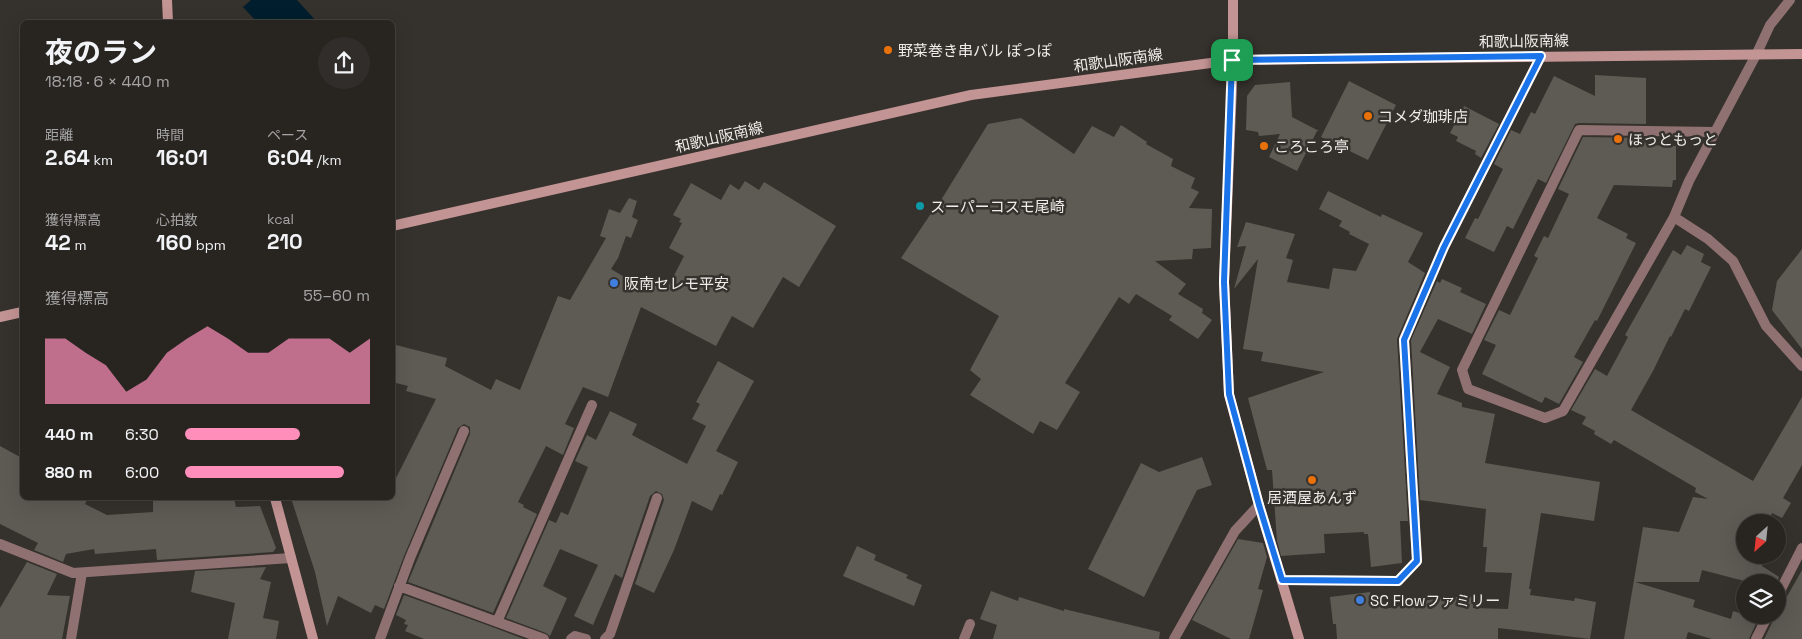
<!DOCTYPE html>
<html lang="ja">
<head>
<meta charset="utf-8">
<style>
  body { margin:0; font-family:"Space Grotesk","Noto Sans JP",sans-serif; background:#302d2a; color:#f1f3f6; height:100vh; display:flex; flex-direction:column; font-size:19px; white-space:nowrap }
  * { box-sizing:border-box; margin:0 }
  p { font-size:16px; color:#a5a5a5 }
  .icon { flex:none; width:28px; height:28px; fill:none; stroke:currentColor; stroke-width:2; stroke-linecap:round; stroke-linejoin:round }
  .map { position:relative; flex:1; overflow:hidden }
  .details { position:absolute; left:20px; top:20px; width:375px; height:480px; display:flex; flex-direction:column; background:#282521; border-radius:8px; box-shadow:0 5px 20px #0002,0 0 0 1px #44423f }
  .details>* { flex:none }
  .needle { width:32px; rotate:207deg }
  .tools { position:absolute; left:1736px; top:514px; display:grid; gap:10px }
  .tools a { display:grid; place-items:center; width:50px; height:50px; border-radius:50%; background:#282521; box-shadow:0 5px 20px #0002,0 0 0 1px #44423f; font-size:25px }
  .pin { position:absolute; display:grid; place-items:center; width:42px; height:42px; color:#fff; margin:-21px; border-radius:10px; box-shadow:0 2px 8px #0006 }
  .round { display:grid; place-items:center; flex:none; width:52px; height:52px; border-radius:26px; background:#302d2a }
  .headline { display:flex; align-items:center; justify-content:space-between; height:85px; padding:0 25px }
  h1 { font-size:28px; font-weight:700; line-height:38px }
  .stats { display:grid; grid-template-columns:repeat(3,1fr); gap:8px; height:85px; padding:5px 25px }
  .stats div { display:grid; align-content:center }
  .stats b { font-size:21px; font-weight:700 }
  .stats small { font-size:14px; font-weight:400 }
  .stats p { font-size:14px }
  .chart { height:140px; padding:10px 25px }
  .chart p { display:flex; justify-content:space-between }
  .chart svg { width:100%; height:90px; margin-top:5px; fill:#ff8eba; opacity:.7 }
  ul { padding:0 25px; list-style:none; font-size:16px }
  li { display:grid; grid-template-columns:80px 60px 1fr; align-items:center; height:38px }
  li i { height:12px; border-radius:6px; background:#ff8eba }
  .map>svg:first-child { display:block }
  .water { fill:#001e2e }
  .building { fill:#5e5b55 }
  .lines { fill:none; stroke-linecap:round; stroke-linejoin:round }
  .street { stroke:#8f7171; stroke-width:10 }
  .secondary { stroke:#c39494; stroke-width:10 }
  .route-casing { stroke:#fff; stroke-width:10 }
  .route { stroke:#1a73e8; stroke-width:6 }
  .food-dot { fill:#e8710a; stroke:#35312c; stroke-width:2 }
  .culture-dot { fill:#0f9aa8; stroke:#35312c; stroke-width:2 }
  .shop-dot { fill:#3f7fe0; stroke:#35312c; stroke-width:2 }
  .labels { text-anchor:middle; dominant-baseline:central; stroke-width:5; stroke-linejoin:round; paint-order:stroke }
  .street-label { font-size:15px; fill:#efedea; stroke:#35312c }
  .poi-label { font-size:15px; fill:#efedea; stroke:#35312c; text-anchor:start }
</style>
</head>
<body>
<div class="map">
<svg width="1802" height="639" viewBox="0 0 1802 639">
  <rect width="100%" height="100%" fill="#35312c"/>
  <path class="water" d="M 251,0 L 297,0 L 317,22 L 257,22 L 243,7 Z"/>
  <path class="building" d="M 1595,75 L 1646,78 L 1646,124 L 1579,123 L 1575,124 L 1546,183 L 1538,179 L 1513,229 L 1507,226 L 1494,252 L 1465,238 L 1475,218 L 1478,219 L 1503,169 L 1494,164 L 1511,130 L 1520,134 L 1531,112 L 1535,114 L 1554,76 L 1595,96 Z
    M 1349,81 L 1396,105 L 1368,160 L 1321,137 Z
    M 1290,82 L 1292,117 L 1319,131 L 1317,131 L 1297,171 L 1269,157 L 1280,134 L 1259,136 L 1258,132 L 1246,130 L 1247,96 L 1255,85 Z
    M 1464,106 L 1499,124 L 1481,158 L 1475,154 L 1476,151 L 1456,141 L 1458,137 L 1450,133 Z
    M 1021,118 L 1074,154 L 1092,126 L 1114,137 L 1121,125 L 1147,142 L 1146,144 L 1173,159 L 1171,166 L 1195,178 L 1191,188 L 1199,192 L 1189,208 L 1212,209 L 1211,248 L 1193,249 L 1192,259 L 1155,261 L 1186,284 L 1178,294 L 1203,309 L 1202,313 L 1212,320 L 1198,339 L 1169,320 L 1172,316 L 1136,294 L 1129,304 L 1119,297 L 1065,383 L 1080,392 L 1057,430 L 1040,421 L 1033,434 L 970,395 L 981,379 L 970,370 L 999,316 L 901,258 L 932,212 L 933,213 L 988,124 Z
    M 1583,137 L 1646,138 L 1646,145 L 1676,146 L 1676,180 L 1673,180 L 1672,187 L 1614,185 L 1597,218 L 1628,234 L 1626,238 L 1636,243 L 1597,321 L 1595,320 L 1574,357 L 1583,362 L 1559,404 L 1545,397 L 1542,403 L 1482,374 L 1496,345 L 1484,340 L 1499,310 L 1510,315 L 1538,258 L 1534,256 L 1544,236 L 1548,238 L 1569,194 L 1558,189 Z
    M 745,181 L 759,190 L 764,182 L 836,226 L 799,287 L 783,277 L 753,328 L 732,316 L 716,346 L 641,307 L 608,397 L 583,387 L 565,424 L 574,428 L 563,455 L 546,446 L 518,502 L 524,505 L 523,507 L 537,514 L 493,613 L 408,582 L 470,434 L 470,427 L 464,424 L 458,428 L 404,556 L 384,609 L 375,605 L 371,613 L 338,596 L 327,626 L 315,572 L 291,498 L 392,498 L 392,486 L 436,399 L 406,391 L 408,386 L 392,382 L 392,344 L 447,358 L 445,366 L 491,390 L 496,379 L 520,390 L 558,296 L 570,300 L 606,238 L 600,236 L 609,209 L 620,213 L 629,198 L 637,201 L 632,217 L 638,220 L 631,238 L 626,236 L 618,258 L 611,269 L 643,288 L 646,283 L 653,287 L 654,285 L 666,291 L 684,256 L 669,248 L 682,223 L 679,222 L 681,219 L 673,215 L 691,183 L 721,200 L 730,184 L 739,190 Z
    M 1328,191 L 1381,217 L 1382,214 L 1423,233 L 1408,262 L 1425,273 L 1397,339 L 1408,521 L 1400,521 L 1402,563 L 1371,567 L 1368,534 L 1364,534 L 1364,532 L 1324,534 L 1325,553 L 1281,556 L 1277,541 L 1272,470 L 1267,470 L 1248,398 L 1324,372 L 1261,361 L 1263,352 L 1243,349 L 1258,259 L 1234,289 L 1246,246 L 1237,247 L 1246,222 L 1295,234 L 1286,258 L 1293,260 L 1287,282 L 1329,289 L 1333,268 L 1356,271 L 1369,244 L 1349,234 L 1350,232 L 1339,226 L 1342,221 L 1319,209 Z
    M 1687,245 L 1704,254 L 1701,262 L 1711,267 L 1689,311 L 1685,309 L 1671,337 L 1670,336 L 1653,371 L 1631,410 L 1753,481 L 1802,397 L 1802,465 L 1783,498 L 1791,503 L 1782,518 L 1772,513 L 1768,522 L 1745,522 L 1745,555 L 1764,555 L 1762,566 L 1779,577 L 1777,582 L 1748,582 L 1702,570 L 1699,582 L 1635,582 L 1695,600 L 1693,607 L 1731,619 L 1733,611 L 1758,619 L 1749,639 L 1712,639 L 1688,632 L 1686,639 L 1624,639 L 1643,527 L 1679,532 L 1693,497 L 1708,499 L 1695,492 L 1696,488 L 1614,440 L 1611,444 L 1594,434 L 1595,431 L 1582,424 L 1586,417 L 1571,410 L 1595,369 L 1607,376 L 1628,337 L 1625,335 L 1673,250 L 1681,255 Z
    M 1802,249 L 1802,349 L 1772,310 L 1777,281 Z
    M 1442,279 L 1462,288 L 1460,292 L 1486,304 L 1472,334 L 1438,319 L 1420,352 L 1450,367 L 1437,394 L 1462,403 L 1462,407 L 1495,414 L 1485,463 L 1600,482 L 1594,521 L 1541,513 L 1529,589 L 1531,589 L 1530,595 L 1574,601 L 1575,598 L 1596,602 L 1590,639 L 1498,628 L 1498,639 L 1337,639 L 1336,624 L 1333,624 L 1330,597 L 1370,592 L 1371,604 L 1384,603 L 1385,609 L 1443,597 L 1473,597 L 1473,608 L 1508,609 L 1512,573 L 1485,572 L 1487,547 L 1483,547 L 1486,509 L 1420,500 L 1411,340 L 1437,281 L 1440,283 Z
    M 718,361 L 754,381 L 716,451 L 738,462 L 722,495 L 720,494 L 712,511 L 692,501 L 674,550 L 654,593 L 635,584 L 664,500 L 662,494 L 656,491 L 650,496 L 622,578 L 615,574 L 593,625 L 574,616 L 598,565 L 560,549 L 543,586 L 567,598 L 550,636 L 546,633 L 506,618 L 549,520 L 556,523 L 561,512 L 568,515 L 588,467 L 575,461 L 587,435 L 596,440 L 610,411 L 637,424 L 632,435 L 687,464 L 706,426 L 692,419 L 700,404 L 696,402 Z
    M 0,446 L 22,458 L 22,498 L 88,498 L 85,504 L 107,515 L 153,512 L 153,498 L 234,498 L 236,507 L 260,506 L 276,548 L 273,552 L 157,560 L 156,549 L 95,554 L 94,549 L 66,554 L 63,562 L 34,550 L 38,543 L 0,524 Z
    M 1202,457 L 1212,485 L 1197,490 L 1144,597 L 1088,569 L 1141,463 L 1159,472 Z
    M 1238,539 L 1263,543 L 1267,557 L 1258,589 L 1263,590 L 1249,639 L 1231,639 L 1192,620 Z
    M 857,546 L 876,555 L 874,560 L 908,575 L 906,578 L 922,585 L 914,606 L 843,576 Z
    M 27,562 L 57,574 L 47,595 L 70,596 L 62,639 L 0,639 L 0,608 Z
    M 266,567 L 260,579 L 271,582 L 263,618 L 279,621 L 276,639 L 228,639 L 235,603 L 191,592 L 195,571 Z
    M 1802,570 L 1802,639 L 1764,639 L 1772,623 Z
    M 991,591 L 1018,601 L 1019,597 L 1064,611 L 1064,609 L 1160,632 L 1159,639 L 993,639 L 997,625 L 980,619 Z
    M 404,595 L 495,628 L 524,639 L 424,639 L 405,631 L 408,625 L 404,624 L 406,620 L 396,615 Z"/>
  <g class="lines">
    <path class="street" d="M 1790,0 L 1770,25 L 1757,53 L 1689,181 L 1674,217 L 1708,239 L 1733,261 L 1766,326 L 1802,366
      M 1674,217 L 1563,411 L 1545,418 L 1468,389 L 1462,370 L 1579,130 L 1715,132
      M 0,544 L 73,573 L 291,558
      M 1282,580 L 1398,581 L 1417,561 L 1404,339 L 1444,247 L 1541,56
      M 399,586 L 544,639
      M 1778,595 L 1802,548
      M 497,622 L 592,405
      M 71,639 L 82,573
      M 380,639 L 410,558 L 464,431
      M 571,639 L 575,636 L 586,639
      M 605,639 L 610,634 L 657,498
      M 964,639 L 970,624
      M 1174,639 L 1235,531 L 1259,505
      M 1756,639 L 1768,615"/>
    <path class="secondary" d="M 167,0 L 168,22
      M 1233,0 L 1233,60 L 1224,282 L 1229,395 L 1259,505 L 1299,639
      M 392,226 L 971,95 L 1233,60 L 1802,54
      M 0,317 L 22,312
      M 275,498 L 313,639"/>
  </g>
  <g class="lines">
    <defs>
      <path id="route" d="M 1541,56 L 1444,247 L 1404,340 L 1417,561 L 1398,581 L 1282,580 L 1259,505 L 1229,394 L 1224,282 L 1232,60 Z"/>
    </defs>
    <use href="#route" class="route-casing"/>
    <use href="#route" class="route"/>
  </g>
  <g class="food-dot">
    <circle cx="888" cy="50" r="5"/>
    <circle cx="1368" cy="116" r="5"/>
    <circle cx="1618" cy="139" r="5"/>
    <circle cx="1264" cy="146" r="5"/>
    <circle cx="1312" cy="480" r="5"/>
  </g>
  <circle class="culture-dot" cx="920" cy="206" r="5"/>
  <g class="shop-dot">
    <circle cx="614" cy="283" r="5"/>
    <circle cx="1360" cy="600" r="5"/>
  </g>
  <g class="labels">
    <g class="street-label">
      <text transform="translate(1524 41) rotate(-1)">和歌山阪南線</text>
      <text transform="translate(1118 60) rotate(-8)">和歌山阪南線</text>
      <text transform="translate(719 137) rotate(-13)">和歌山阪南線</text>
    </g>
    <g class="poi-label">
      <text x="898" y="50">野菜巻き串バル ぽっぽ</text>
      <text x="1378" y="116">コメダ珈琲店</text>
      <text x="1628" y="139">ほっともっと</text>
      <text x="1274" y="146">ころころ亭</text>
      <text x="930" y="206">スーパーコスモ尾崎</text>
      <text x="624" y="283">阪南セレモ平安</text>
      <text x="1312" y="497" text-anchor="middle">居酒屋あんず</text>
      <text x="1370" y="600">SC Flowファミリー</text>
    </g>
  </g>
</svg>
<div class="tools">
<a><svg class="needle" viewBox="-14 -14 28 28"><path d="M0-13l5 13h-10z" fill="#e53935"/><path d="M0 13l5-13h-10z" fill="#a5a5a5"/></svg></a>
<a><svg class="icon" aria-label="layers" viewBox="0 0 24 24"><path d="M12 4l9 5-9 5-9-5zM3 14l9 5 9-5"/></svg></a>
</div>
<div class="pin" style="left:1232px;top:60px;background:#1e9e55"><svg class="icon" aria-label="arrive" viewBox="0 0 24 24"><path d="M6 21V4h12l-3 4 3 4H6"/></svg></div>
<section class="details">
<div class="headline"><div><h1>夜のラン</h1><p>18:18 · 6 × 440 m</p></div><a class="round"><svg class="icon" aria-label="share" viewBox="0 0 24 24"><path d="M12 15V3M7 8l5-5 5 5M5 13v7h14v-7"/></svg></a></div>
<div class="stats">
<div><p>距離</p><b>2.64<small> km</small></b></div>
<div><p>時間</p><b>16:01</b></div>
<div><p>ペース</p><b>6:04<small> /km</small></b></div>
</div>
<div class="stats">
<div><p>獲得標高</p><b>42<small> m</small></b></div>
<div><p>心拍数</p><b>160<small> bpm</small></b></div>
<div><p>kcal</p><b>210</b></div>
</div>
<div class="chart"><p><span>獲得標高</span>55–60 m</p>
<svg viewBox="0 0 160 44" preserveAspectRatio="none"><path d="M0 44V12L10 12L20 19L30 25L40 38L50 32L60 19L70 12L80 6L90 12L100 19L110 19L120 12L130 12L140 12L150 19L160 12V44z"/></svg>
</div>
<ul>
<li><b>440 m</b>6:30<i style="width:62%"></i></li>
<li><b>880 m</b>6:00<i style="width:86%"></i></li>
</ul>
</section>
</div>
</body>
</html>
